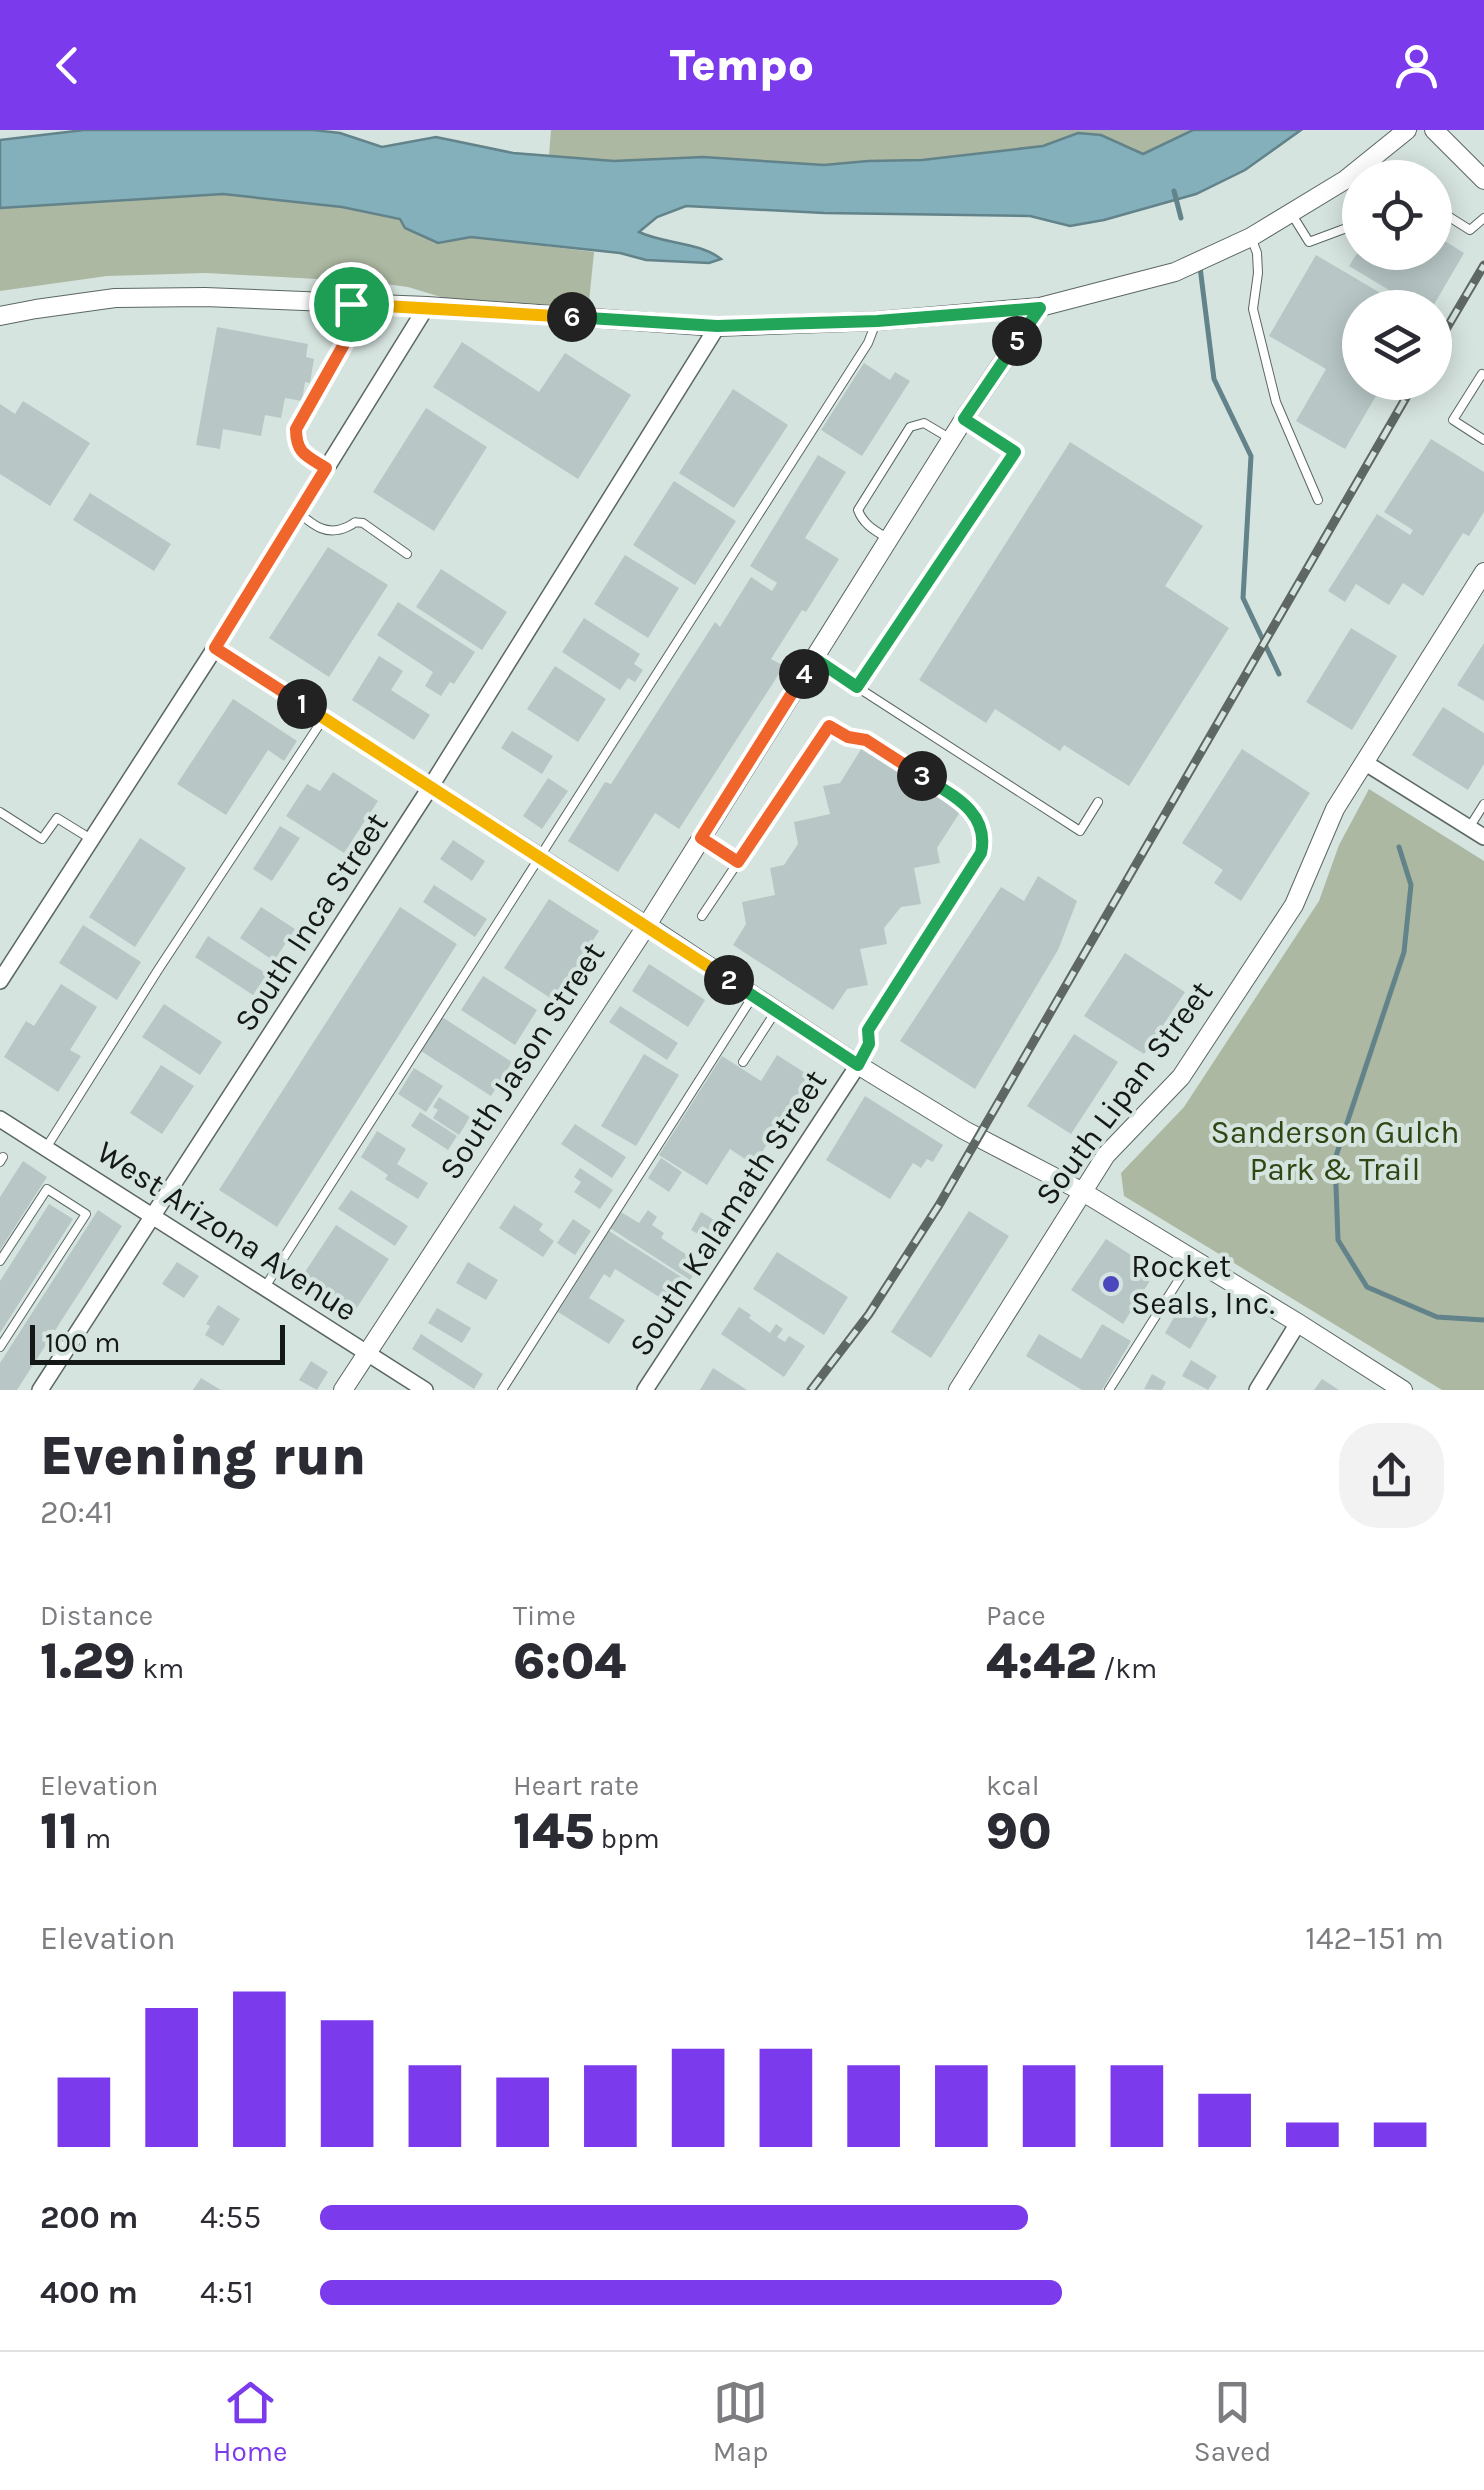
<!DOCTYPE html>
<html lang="en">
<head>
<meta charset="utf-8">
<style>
  body { margin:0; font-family:Karla,sans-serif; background:#f2f2f3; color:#2b2b33; height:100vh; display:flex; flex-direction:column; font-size:38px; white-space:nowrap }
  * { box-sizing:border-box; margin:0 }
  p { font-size:32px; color:#7c7c81 }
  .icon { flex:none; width:55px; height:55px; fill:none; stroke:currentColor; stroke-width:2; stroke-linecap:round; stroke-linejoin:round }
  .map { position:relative; height:1260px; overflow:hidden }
  .drawer { display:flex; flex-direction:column; background:#fff; flex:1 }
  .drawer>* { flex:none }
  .fabs { position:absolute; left:1342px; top:30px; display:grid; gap:20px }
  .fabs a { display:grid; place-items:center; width:110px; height:110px; border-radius:50%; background:#fff; box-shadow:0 5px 25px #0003; font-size:50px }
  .scale { position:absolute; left:30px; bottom:25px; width:255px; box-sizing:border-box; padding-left:10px; border:5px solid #141917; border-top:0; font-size:28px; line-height:35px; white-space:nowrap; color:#141917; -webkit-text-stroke:8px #d6e4df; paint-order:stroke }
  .pin { position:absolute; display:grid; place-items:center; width:85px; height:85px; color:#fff; margin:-42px; border:5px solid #fff; border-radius:50%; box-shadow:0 2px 10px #0007 }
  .km { position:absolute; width:50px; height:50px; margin:-25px; border-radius:50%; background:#222; color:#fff; font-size:28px; line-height:50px; text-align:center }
  .round { display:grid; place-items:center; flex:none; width:105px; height:105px; border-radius:40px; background:#f2f2f3 }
  .summary { display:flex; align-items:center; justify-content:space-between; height:170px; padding:0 40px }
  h1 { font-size:55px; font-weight:800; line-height:75px }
  .stats { display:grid; grid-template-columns:repeat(3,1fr); gap:15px; height:170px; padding:10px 40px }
  .stats div { display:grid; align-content:center }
  .stats b { font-size:50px; font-weight:800 }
  .stats small { font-size:28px; font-weight:400 }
  .stats p { font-size:28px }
  .chart { height:280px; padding:20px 40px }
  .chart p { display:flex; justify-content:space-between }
  .chart svg { width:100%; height:180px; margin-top:10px; stroke:#7c3aed; stroke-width:6 }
  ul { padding:0 40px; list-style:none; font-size:32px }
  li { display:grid; grid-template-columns:160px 120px 1fr; align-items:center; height:75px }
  li i { height:25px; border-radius:12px; background:#7c3aed }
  header { display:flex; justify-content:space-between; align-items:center; height:130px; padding:0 40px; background:#7c3aed; color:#fff; font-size:45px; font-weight:800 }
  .dock { display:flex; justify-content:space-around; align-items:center; height:140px; border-top:2px solid #e1e1e2; background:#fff; font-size:28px; color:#7c7c81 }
  .dock a { display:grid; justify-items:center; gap:5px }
  .dock .on { color:#7c3aed }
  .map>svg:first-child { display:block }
  .green { fill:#acb8a2 }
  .water { fill:#83b0bb; stroke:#62838a; stroke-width:2.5 }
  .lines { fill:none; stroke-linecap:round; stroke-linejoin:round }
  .stream { stroke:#62838a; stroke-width:5 }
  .building { fill:#b8c7c6 }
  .service-casing { stroke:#5b6763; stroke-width:10 }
  .minor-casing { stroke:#5b6763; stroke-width:18 }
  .tertiary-casing { stroke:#5b6763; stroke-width:20 }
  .service { stroke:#fff; stroke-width:8 }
  .minor { stroke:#fff; stroke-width:15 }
  .tertiary { stroke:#fff; stroke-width:18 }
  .rail-casing { stroke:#5e6764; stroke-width:9 }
  .rail { stroke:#d6e4df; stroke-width:5; stroke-dasharray:15; stroke-linecap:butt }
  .split-1-casing { stroke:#fff; stroke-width:20 }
  .split-2-casing { stroke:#fff; stroke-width:20 }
  .split-3-casing { stroke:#fff; stroke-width:20 }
  .split-4-casing { stroke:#fff; stroke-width:20 }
  .split-5-casing { stroke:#fff; stroke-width:20 }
  .split-6-casing { stroke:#fff; stroke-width:20 }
  .split-7-casing { stroke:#fff; stroke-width:20 }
  .split-1 { stroke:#f0652b; stroke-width:12 }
  .split-2 { stroke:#f5b400; stroke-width:12 }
  .split-3 { stroke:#22a559; stroke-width:12 }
  .split-4 { stroke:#f0652b; stroke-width:12 }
  .split-5 { stroke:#22a559; stroke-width:12 }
  .split-6 { stroke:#22a559; stroke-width:12 }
  .split-7 { stroke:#f5b400; stroke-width:12 }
  .poi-dot { fill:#4b47bd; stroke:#d6e4df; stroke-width:4 }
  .labels { text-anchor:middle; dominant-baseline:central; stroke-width:8; stroke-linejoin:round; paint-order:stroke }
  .street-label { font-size:32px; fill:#141917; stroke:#d6e4df }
  .park-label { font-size:32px; fill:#304714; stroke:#d6e4df }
  .poi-label { font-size:32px; fill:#141917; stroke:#d6e4df; text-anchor:start }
</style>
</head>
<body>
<header><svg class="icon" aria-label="back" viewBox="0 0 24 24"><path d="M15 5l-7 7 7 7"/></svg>Tempo<svg class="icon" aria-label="person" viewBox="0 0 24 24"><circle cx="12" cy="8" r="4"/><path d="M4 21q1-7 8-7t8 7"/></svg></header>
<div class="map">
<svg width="1484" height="1260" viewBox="0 0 1484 1260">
  <rect width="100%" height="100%" fill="#d6e4df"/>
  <path class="green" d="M 551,0 L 1193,0 L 1143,25 L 1078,3 L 1043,16 L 922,30 L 868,31 L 824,35 L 703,27 L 614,31 L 549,26 Z
    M 223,64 L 342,77 L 400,89 L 438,113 L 471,107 L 594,122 L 588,182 L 451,170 L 408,157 L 371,152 L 206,143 L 107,146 L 0,161 L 0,78 Z
    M 1369,659 L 1484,731 L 1484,1260 L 1442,1260 L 1124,1066 L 1121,1043 L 1184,977 L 1319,771 L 1339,715 Z"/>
  <path class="water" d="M 84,0 L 313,0 L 340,3 L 382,17 L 436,7 L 513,23 L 614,31 L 703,27 L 824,35 L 868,31 L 922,30 L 1043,16 L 1078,3 L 1101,5 L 1143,24 L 1193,0 L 1301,0 L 1245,40 L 1196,64 L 1104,90 L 1070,96 L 1030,86 L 824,83 L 686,76 L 657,87 L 639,102 C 664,114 700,112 721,129 L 709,133 L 646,130 L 620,123 L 471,107 L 438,113 L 405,98 L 400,89 L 342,77 L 223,64 L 0,78 L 0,10 Z"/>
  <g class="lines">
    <path class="stream" d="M 1174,61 L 1181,88
      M 1200,137 L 1214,249 L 1251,326 L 1243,468 L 1279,544
      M 1399,717 L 1411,755 L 1404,822 L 1335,1029 L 1338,1110 L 1367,1157 L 1437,1187 L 1484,1190"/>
  </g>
  <path class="building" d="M 1435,105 L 1464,123 L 1432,178 L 1419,178 L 1349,136 L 1358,122 L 1435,122 Z
    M 1316,125 L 1406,178 L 1360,178 L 1360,252 L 1384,252 L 1345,319 L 1296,291 L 1326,239 L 1269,206 Z
    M 217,197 L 308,214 L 306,227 L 314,229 L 310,253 L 305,252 L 302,271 L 285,268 L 281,288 L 265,285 L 261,306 L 223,299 L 220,319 L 196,315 Z
    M 462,212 L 539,262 L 565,223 L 631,265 L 578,349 L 433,257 Z
    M 864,233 L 890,250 L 895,242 L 910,251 L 862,326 L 821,300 Z
    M 733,259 L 788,295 L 734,378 L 679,343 Z
    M 23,271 L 90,313 L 50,376 L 0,344 L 0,274 L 15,284 Z
    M 426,278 L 487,317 L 434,401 L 373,362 Z
    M 1431,309 L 1484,342 L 1484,382 L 1469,406 L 1463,403 L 1423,466 L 1403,453 L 1389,475 L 1356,454 L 1345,472 L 1328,461 L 1377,384 L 1410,405 L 1413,400 L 1384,382 Z
    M 1070,312 L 1203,396 L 1165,456 L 1229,498 L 1129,656 L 1064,615 L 1060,621 L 995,579 L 986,593 L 919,550 Z
    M 818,325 L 846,342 L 805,408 L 839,429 L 806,482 L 802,480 L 771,529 L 784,536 L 679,699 L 655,683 L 618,742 L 568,711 L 605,652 L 611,654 L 715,492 L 720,497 L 751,447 L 772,461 L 777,453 L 750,436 Z
    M 674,351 L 736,391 L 695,455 L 633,415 Z
    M 90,363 L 171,414 L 154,441 L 73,390 Z
    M 328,417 L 388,455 L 329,547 L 269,508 Z
    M 625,425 L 679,458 L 648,508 L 594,474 Z
    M 441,439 L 507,482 L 482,520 L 416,477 Z
    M 398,472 L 475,522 L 454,554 L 450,552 L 441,566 L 425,556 L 433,542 L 377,505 Z
    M 584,488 L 640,524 L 634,534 L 643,540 L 635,552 L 628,548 L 620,560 L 562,522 Z
    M 1351,498 L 1397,526 L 1352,600 L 1306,572 Z
    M 1484,513 L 1484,571 L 1457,555 Z
    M 379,526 L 403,541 L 391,560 L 430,585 L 414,610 L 352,570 Z
    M 555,536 L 606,569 L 578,612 L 527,579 Z
    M 233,569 L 297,611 L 284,631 L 268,620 L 226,685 L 177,654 Z
    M 1443,577 L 1484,603 L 1484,634 L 1468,660 L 1412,625 Z
    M 512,601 L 553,626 L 542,644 L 501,618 Z
    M 863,616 L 962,679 L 937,718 L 940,733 L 914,738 L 921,774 L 901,777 L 884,798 L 887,814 L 860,819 L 868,855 L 847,859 L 833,880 L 733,815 L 746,794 L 742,772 L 775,765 L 770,738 L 784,735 L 798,714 L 794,692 L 830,684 L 823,656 L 840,653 Z
    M 1242,619 L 1310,663 L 1241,771 L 1214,753 L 1223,740 L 1182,713 Z
    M 333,642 L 378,671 L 344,723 L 286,686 L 307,654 L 320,661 Z
    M 548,648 L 568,661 L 542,699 L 523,686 Z
    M 280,696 L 300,708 L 272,751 L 253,739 Z
    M 140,708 L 186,738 L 135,817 L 89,787 Z
    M 453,710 L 485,731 L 472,751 L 440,729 Z
    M 1038,746 L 1077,771 L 1058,820 L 975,959 L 900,911 L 1001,757 L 1024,771 Z
    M 434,755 L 487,789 L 475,807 L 423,772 Z
    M 549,769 L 599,801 L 555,871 L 504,838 Z
    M 261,777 L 295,799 L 274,831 L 240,808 Z
    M 400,777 L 457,814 L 277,1097 L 219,1060 Z
    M 83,795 L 141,832 L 117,870 L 59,833 Z
    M 208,806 L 267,844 L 253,865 L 195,827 Z
    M 1125,823 L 1185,862 L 1144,924 L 1084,886 Z
    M 649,834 L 705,870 L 688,897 L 632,861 Z
    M 483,846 L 537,880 L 515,915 L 461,880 Z
    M 61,854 L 97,877 L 70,920 L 81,926 L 58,962 L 4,927 L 26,891 L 34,896 Z
    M 164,874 L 222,912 L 200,945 L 142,907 Z
    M 620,876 L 678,913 L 667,930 L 609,892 Z
    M 442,887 L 512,932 L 491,966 L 421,921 Z
    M 1074,904 L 1118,932 L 1071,1004 L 1027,976 Z
    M 644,924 L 679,945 L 636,1016 L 601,996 Z
    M 777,925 L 810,946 L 754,1035 L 730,1019 L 707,1055 L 659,1025 L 722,926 L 761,951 Z
    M 161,935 L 194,956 L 162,1004 L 130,983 Z
    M 414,938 L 443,956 L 426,982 L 398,964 Z
    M 865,966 L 943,1015 L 933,1032 L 927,1029 L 921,1038 L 913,1033 L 890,1069 L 826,1030 Z
    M 439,967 L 470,987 L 459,1005 L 433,988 L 438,980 L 433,977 Z
    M 420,982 L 457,1006 L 448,1020 L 411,996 Z
    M 575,994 L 626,1027 L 612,1048 L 561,1014 Z
    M 377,1001 L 406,1019 L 397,1034 L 428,1053 L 418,1069 L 385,1049 L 388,1045 L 361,1027 Z
    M 661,1028 L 682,1042 L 669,1062 L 648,1048 Z
    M 23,1031 L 47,1047 L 0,1120 L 0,1067 Z
    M 580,1038 L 613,1060 L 600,1079 L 574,1062 L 581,1052 L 574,1047 Z
    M 351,1060 L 408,1096 L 395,1116 L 338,1079 Z
    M 49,1074 L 73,1089 L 0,1203 L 0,1151 Z
    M 514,1075 L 543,1094 L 539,1100 L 554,1111 L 543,1127 L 499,1098 Z
    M 98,1080 L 122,1096 L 17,1260 L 0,1260 L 0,1233 Z
    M 648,1080 L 657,1087 L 652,1095 L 664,1103 L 661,1108 L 701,1134 L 690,1150 L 610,1098 L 621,1082 L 639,1093 Z
    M 969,1081 L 1009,1106 L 931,1228 L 891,1202 Z
    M 701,1082 L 724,1096 L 714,1113 L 691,1100 Z
    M 573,1089 L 591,1101 L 575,1125 L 557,1113 Z
    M 336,1095 L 389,1129 L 354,1182 L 301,1148 Z
    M 609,1101 L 683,1148 L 667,1172 L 615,1139 L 610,1148 L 604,1144 L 589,1168 L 625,1190 L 609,1214 L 558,1182 Z
    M 1106,1109 L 1156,1141 L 1123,1194 L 1071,1160 Z
    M 777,1122 L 848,1167 L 824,1205 L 753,1159 Z
    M 177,1132 L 199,1146 L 184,1168 L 162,1154 Z
    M 468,1132 L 498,1150 L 486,1170 L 456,1153 Z
    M 1184,1170 L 1210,1185 L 1190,1219 L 1165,1203 Z
    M 218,1175 L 240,1189 L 223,1216 L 205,1205 L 210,1196 L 206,1194 Z
    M 739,1177 L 751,1185 L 749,1188 L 770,1203 L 776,1194 L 783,1199 L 777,1207 L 785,1212 L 789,1206 L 805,1216 L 784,1247 L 721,1204 Z
    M 437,1178 L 471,1198 L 462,1213 L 428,1193 Z
    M 1102,1194 L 1131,1211 L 1102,1260 L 1082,1260 L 1026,1226 L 1039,1204 L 1081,1229 Z
    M 421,1204 L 483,1244 L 474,1259 L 412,1219 Z
    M 1191,1230 L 1217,1246 L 1208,1260 L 1182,1246 Z
    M 311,1231 L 328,1242 L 317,1260 L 299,1250 Z
    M 713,1238 L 747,1260 L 700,1260 Z
    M 1152,1244 L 1166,1252 L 1162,1260 L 1144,1259 Z
    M 201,1248 L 221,1260 L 193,1260 Z
    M 1322,1249 L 1339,1260 L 1314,1260 Z"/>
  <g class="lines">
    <defs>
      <path id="service" d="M 1435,78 L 1470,100 L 1484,88
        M 1291,83 L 1309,112 L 1360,93
        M 1251,107 L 1257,123 L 1258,143 L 1253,179 L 1276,272 L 1318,370
        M 1484,245 L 1482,244 L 1453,290 L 1484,310
        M 327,338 C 307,326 296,324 296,299 L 352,201 L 351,174
        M 299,383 C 314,396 327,406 347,397 C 360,391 349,392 363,393 L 407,424
        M 887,408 C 874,400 863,394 858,380 L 910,297 L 924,293 L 951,309
        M 814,528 L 857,557 L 1015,323 L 964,289
        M 857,557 L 1080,701 L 1098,672
        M 0,682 L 42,709 L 57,688 L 91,709
        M 1469,698 L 1484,674
        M 701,708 L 739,732
        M 702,786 L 829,596 L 848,607 L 866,610 L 967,675 C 979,688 985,705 981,723 L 868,900 L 869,914 L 858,935
        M 743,932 L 776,881
        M 46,1018 L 158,840 L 323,589
        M 0,1032 L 3,1027
        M 0,1131 L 47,1059 L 86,1084 L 0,1217
        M 265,1157 L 868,213 L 875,195
        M 502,1260 L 753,866
        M 1109,1260 L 1192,1129"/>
      <path id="minor" d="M 215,518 L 647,795
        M 1364,632 L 1484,707
        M 0,851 L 215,518 L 427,176
        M 0,989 L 425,1260
        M 40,1260 L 431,656 L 717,197
        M 645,1260 L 858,935
        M 1257,1260 L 1298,1193"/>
      <path id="tertiary" d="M 1434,0 L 1484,50
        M 0,186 L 36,179 L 115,168 L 205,167 L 427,176 L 717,197 L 877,191 L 1040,177 L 1175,142 L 1251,107 L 1345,50 L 1407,0
        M 647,795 L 858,935 L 964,1000 L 1083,1062 L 1298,1193 L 1403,1260
        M 343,1260 L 647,795 L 964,289 L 1040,177
        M 958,1260 L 1106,1025 L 1181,947 L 1294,775 L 1335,679 L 1484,442"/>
    </defs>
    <use href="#service" class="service-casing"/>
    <use href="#minor" class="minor-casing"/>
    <use href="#tertiary" class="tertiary-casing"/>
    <use href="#service" class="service"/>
    <use href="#minor" class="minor"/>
    <use href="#tertiary" class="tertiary"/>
    <defs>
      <path id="rail" d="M 1435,218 L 1484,135
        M 811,1260 L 869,1184 L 939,1075 L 1415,252"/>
    </defs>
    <use href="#rail" class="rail-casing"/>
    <use href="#rail" class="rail"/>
  </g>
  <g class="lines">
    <defs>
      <path id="split-1" d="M 302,574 L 215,518 L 326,338 C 307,326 296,324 296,299 L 352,200 L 351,174"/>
      <path id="split-2" d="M 302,574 L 729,850"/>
      <path id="split-3" d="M 729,850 L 858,935 L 869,914 L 868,900 L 981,723 C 990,682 952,665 922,646"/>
      <path id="split-4" d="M 804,544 L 701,708 L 738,732 L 829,596 L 848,607 L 866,610 L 922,646"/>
      <path id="split-5" d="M 804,544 L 814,528 L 857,557 L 1015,322 L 964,289 L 1017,211"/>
      <path id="split-6" d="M 572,187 L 717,196 L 877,191 L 1040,178 L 1017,211"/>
      <path id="split-7" d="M 351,174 L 572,187"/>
    </defs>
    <use href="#split-1" class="split-1-casing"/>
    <use href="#split-2" class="split-2-casing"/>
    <use href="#split-3" class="split-3-casing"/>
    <use href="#split-4" class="split-4-casing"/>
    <use href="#split-5" class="split-5-casing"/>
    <use href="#split-6" class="split-6-casing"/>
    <use href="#split-7" class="split-7-casing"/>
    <use href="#split-1" class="split-1"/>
    <use href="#split-2" class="split-2"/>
    <use href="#split-3" class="split-3"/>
    <use href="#split-4" class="split-4"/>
    <use href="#split-5" class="split-5"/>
    <use href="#split-6" class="split-6"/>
    <use href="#split-7" class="split-7"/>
  </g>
  <circle class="poi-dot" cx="1111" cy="1154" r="10"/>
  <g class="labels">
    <g class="street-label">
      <text transform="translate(311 792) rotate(-57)">South Inca Street</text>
      <text transform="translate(522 931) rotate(-57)">South Jason Street</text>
      <text transform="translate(1124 963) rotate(-53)">South Lipan Street</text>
      <text transform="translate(728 1083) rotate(-57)">South Kalamath Street</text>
      <text transform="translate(227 1101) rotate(33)">West Arizona Avenue</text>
    </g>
    <g class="park-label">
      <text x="1335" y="1002">Sanderson Gulch<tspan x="1335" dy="37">Park &amp; Trail</tspan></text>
    </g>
    <g class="poi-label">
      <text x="1131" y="1136">Rocket<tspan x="1131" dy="37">Seals, Inc.</tspan></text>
    </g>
  </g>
</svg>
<div class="fabs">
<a><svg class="icon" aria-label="locate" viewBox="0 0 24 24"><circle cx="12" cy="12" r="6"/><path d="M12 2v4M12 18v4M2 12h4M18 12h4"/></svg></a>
<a><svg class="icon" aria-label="layers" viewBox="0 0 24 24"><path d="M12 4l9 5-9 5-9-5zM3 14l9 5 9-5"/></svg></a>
</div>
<div class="scale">100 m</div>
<div class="pin" style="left:351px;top:174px;background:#1e9e55"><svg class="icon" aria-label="arrive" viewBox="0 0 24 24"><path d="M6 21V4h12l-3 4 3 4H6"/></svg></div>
<b class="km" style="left:302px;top:574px">1</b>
<b class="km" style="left:729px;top:850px">2</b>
<b class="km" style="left:922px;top:646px">3</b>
<b class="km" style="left:804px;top:544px">4</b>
<b class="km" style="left:1017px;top:211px">5</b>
<b class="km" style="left:572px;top:187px">6</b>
</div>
<section class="drawer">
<div class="summary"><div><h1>Evening run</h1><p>20:41</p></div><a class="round"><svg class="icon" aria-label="share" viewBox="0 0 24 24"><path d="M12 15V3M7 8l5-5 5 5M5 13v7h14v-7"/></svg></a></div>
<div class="stats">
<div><p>Distance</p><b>1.29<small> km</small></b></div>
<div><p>Time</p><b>6:04</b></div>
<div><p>Pace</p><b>4:42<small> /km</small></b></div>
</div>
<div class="stats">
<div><p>Elevation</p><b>11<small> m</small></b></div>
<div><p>Heart rate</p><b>145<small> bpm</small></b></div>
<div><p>kcal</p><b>90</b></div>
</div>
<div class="chart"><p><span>Elevation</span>142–151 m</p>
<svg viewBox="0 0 160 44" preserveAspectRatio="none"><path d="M5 44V27M15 44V10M25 44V6M35 44V13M45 44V24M55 44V27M65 44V24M75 44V20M85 44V20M95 44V24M105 44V24M115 44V24M125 44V24M135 44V31M145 44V38M155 44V38"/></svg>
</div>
<ul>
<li><b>200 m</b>4:55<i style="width:63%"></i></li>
<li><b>400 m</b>4:51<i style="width:66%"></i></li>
</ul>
</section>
<nav class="dock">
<a class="on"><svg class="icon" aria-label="home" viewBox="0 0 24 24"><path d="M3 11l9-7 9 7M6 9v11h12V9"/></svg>Home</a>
<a><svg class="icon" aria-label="map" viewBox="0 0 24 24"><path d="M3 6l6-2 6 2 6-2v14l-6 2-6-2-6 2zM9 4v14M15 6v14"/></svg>Map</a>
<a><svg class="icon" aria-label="saved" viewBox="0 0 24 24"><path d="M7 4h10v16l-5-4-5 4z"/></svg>Saved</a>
</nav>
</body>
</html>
